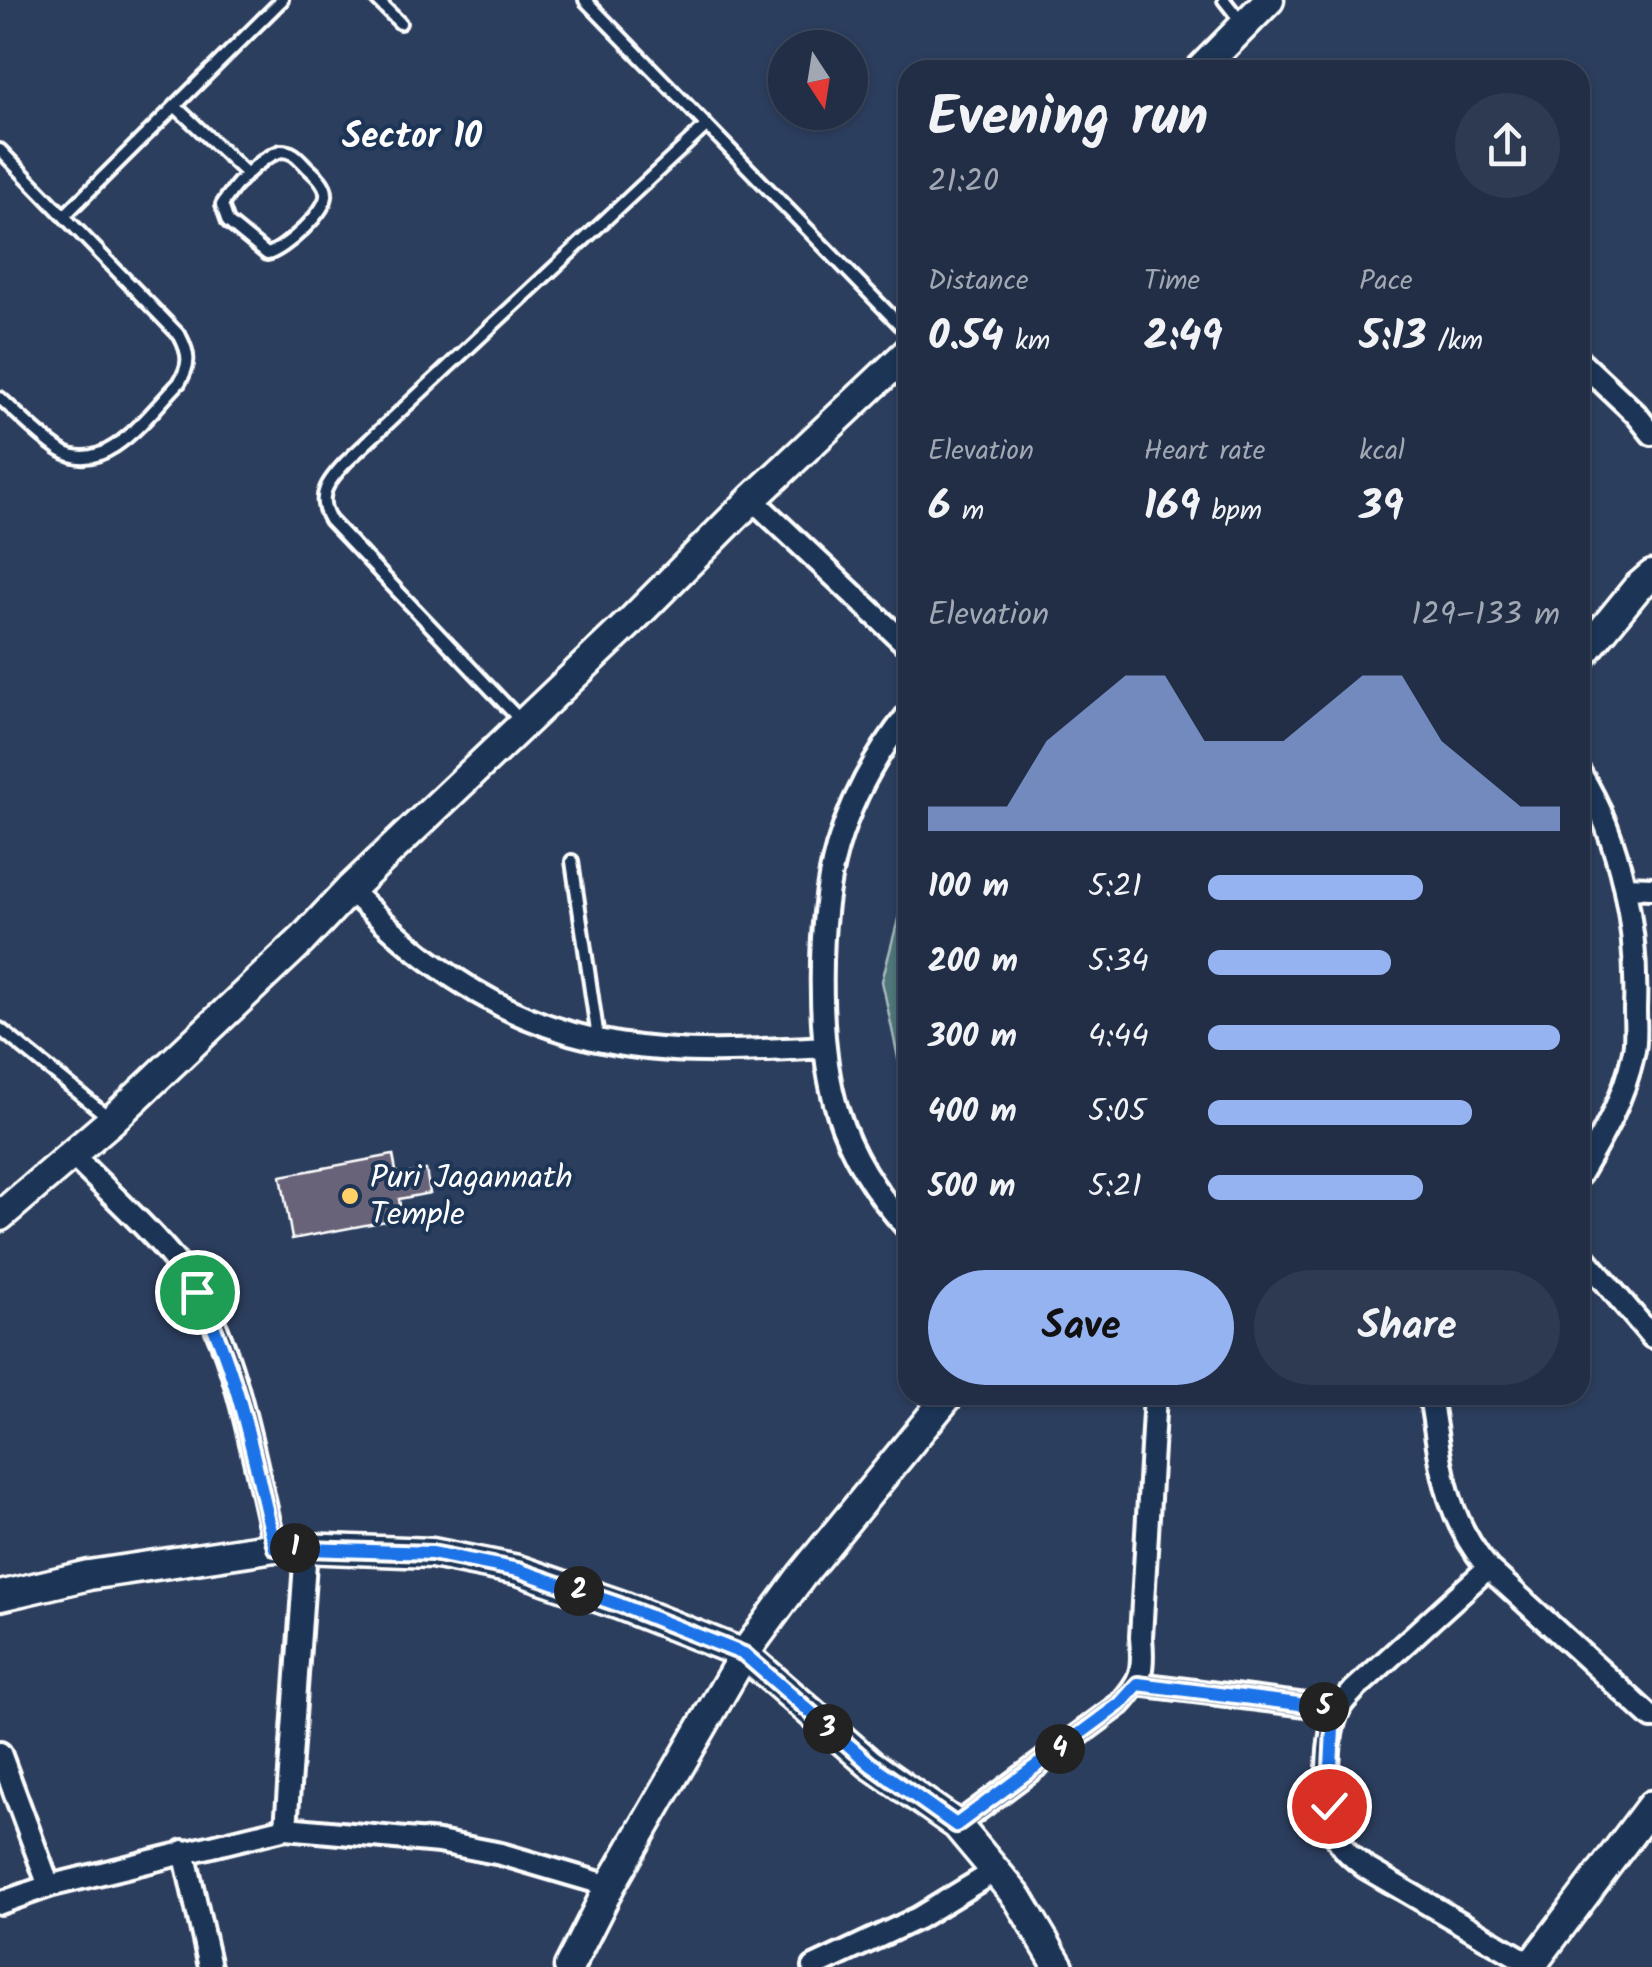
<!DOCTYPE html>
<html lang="en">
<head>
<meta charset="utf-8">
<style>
  body { margin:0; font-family:Kalam,sans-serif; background:#2d3a51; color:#f1f3f6; height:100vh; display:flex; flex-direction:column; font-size:38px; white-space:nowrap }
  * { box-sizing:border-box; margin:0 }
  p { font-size:32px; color:#a2a8b3 }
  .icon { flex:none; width:55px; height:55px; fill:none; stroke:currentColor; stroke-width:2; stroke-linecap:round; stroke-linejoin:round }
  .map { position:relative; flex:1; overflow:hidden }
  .details { position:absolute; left:898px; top:60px; width:692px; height:1345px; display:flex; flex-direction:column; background:#212e46; border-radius:30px; box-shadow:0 2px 8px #0004,0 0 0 2px #3e4a5f }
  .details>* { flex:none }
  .needle { width:65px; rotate:168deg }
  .fabs { position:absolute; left:768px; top:30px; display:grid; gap:20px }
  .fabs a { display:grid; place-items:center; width:100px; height:100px; border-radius:50%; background:#212e46; box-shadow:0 2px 8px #0004,0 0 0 2px #3e4a5f; font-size:50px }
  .pin { position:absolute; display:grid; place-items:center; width:85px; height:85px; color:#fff; margin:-42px; border:5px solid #fff; border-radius:50%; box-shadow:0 2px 10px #0007 }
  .km { position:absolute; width:50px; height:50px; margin:-25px; border-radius:50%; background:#222; color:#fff; font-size:28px; line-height:50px; text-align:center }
  .round { display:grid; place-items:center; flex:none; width:105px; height:105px; border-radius:52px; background:#2d3a51 }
  .overview { display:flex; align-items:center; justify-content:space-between; height:170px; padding:0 30px }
  h1 { font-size:55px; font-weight:600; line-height:75px }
  .metrics { display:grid; grid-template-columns:repeat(3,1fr); gap:15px; height:170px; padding:10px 30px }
  .metrics div { display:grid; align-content:center }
  .metrics b { font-size:42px; font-weight:600 }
  .metrics small { font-size:28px; font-weight:400 }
  .metrics p { font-size:28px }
  .chart { height:280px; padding:20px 30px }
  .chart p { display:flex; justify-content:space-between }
  .chart svg { width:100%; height:180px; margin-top:10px; fill:#95b2f1; opacity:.7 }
  .primary-button { display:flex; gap:20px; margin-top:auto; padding:20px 30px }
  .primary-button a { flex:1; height:115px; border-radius:60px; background:#95b2f1; color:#111; font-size:40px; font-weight:600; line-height:115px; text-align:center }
  .primary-button a+a { background:#2d3a51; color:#f1f3f6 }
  ul { padding:0 30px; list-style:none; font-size:32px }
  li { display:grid; grid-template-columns:160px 120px 1fr; align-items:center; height:75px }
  li i { height:25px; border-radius:12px; background:#95b2f1 }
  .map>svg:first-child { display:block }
  .green { fill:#4f7679; stroke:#a7babc; stroke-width:2.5 }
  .building { fill:#696379; stroke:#fff; stroke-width:2.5 }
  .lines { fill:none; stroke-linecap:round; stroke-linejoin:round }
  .lane-casing { stroke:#fff; stroke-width:18 }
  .street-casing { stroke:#fff; stroke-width:28 }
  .secondary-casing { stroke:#fff; stroke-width:35 }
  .lane { stroke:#1d3557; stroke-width:10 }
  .street { stroke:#1d3557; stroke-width:20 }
  .secondary { stroke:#1d3557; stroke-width:28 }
  .route-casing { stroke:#fff; stroke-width:20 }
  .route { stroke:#1a73e8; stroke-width:12 }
  .poi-dot { fill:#ffd166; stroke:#1d3557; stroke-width:4 }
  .labels { text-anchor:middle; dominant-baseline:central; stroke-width:8; stroke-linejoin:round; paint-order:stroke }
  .poi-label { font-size:32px; fill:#fff; stroke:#1d3557; text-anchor:start }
  .neighbourhood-label { font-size:35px; font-weight:bold; fill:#fff; stroke:#1d3557 }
</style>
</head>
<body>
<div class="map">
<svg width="1652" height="1967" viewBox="0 0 1652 1967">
  <rect width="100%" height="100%" fill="#2c3e5e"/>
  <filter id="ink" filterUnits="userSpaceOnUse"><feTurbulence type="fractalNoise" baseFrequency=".01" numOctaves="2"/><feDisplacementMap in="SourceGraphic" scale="20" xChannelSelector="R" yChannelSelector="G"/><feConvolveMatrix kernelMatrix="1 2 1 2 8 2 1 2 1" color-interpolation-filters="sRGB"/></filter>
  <g filter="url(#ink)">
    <path class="green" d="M 907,898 L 907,1101 L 882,981 L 901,908 Z"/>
    <path class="building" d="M 393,1155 L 397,1176 L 426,1170 L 430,1193 L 399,1199 L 402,1218 L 292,1239 L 281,1176 Z"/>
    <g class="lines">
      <defs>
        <path id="lane" d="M 377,0 L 400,23
          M 585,0 L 908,333
          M 1224,0 L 1243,24
          M 175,106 L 247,174
          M 0,150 L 180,336 C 190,355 190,365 179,383 C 150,412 105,479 60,450 C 39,436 19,415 0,398
          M 281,151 C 294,151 298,158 307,167 C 314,174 325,182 326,193 C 329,210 283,251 267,254 L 228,222 L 222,205 C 234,185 258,159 281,151 Z
          M 64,216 L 282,0
          M 522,722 L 330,520 C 315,496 329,480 346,462 L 706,126
          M 572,861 L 598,1038
          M 0,1029 L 112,1120"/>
        <path id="street" d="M 1580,361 L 1636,414 L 1652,434
          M 752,499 L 908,646
          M 908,714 C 877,753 851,800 837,848 C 817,917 816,1044 838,1113 C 851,1155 878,1196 908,1229
          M 1580,773 C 1622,840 1638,932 1635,1009 C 1635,1024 1637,1041 1633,1055 C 1624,1098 1602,1137 1580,1174
          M 1626,887 L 1652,888
          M 349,890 C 376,914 401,940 430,961 C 562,1059 669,1056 825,1047
          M 72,1155 C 114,1198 164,1240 197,1291 C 238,1355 256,1472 275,1547
          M 1580,1252 L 1652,1337
          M 1430,1395 C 1441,1461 1443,1514 1488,1568 L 1652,1718
          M 1488,1568 L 1354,1690 C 1349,1696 1342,1702 1339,1709 C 1325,1735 1325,1806 1335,1833 C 1341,1849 1353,1858 1366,1868 L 1531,1964
          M 1138,1684 L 1339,1709
          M 0,1753 L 49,1886
          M 957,1825 L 1120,1704 C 1142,1680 1144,1670 1141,1637 L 1155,1395
          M 286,1828 L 306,1549
          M 184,1851 L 210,1967
          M 0,1903 L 49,1886 L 286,1828 L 439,1842 L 501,1854 L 610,1886
          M 814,1967 L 918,1918 L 995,1871"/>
        <path id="secondary" d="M 1200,70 L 1269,0
          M 1580,658 L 1637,588 L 1652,575
          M 0,1216 L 112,1120 L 302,940 L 349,890 L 629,623 L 752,499 L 908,352
          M 0,1596 L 89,1575 L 275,1547 L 432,1553 L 518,1570 L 620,1605 L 744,1654 L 870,1764 L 957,1825 L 1018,1898 L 1059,1967
          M 569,1967 L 610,1886 L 744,1654 L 802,1575 L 949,1395
          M 1530,1967 L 1652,1805"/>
      </defs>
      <use href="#lane" class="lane-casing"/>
      <use href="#street" class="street-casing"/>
      <use href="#secondary" class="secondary-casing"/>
      <use href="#lane" class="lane"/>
      <use href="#street" class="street"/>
      <use href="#secondary" class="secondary"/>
    </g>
  </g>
  <g class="lines" filter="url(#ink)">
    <defs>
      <path id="route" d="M 197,1292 C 239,1371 254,1461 275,1548 L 432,1553 L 518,1570 L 620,1605 L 744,1654 L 870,1764 L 956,1825 L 1120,1704 L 1138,1684 L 1339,1709 L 1333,1729 L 1329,1806"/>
    </defs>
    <use href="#route" class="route-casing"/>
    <use href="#route" class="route"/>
  </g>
  <circle class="poi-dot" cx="350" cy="1196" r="10"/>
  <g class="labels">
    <g class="poi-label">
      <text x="370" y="1178">Puri Jagannath<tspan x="370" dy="37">Temple</tspan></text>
    </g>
    <g class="neighbourhood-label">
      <text x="412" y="138">Sector 10</text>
    </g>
  </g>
</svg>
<div class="fabs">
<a><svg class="needle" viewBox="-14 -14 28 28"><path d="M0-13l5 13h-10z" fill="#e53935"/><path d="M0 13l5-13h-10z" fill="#a2a8b3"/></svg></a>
</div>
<div class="pin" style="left:197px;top:1292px;background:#1e9e55"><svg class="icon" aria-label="arrive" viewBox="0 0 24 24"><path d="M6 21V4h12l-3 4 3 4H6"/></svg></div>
<div class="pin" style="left:1329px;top:1806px;background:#d93025"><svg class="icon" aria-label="check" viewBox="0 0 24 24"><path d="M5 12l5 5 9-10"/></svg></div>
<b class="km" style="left:295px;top:1548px">1</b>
<b class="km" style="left:579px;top:1591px">2</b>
<b class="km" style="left:828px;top:1729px">3</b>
<b class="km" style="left:1060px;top:1749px">4</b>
<b class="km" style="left:1324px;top:1707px">5</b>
<section class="details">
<div class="overview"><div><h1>Evening run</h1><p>21:20</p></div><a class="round"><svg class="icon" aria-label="share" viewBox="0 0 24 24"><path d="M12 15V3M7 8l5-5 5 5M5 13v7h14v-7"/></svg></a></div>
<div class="metrics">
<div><p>Distance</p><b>0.54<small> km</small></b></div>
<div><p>Time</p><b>2:49</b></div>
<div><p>Pace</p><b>5:13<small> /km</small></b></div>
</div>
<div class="metrics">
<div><p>Elevation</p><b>6<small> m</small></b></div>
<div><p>Heart rate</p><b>169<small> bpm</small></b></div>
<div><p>kcal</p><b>39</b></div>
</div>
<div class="chart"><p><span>Elevation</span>129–133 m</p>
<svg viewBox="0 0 160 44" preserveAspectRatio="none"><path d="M0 44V38L10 38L20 38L30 22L40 14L50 6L60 6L70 22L80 22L90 22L100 14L110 6L120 6L130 22L140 30L150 38L160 38V44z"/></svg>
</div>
<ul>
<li><b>100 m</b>5:21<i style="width:61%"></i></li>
<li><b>200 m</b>5:34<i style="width:52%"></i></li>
<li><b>300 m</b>4:44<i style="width:100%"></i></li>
<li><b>400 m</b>5:05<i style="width:75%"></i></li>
<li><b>500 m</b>5:21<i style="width:61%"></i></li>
</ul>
<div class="primary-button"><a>Save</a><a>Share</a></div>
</section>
</div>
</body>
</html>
